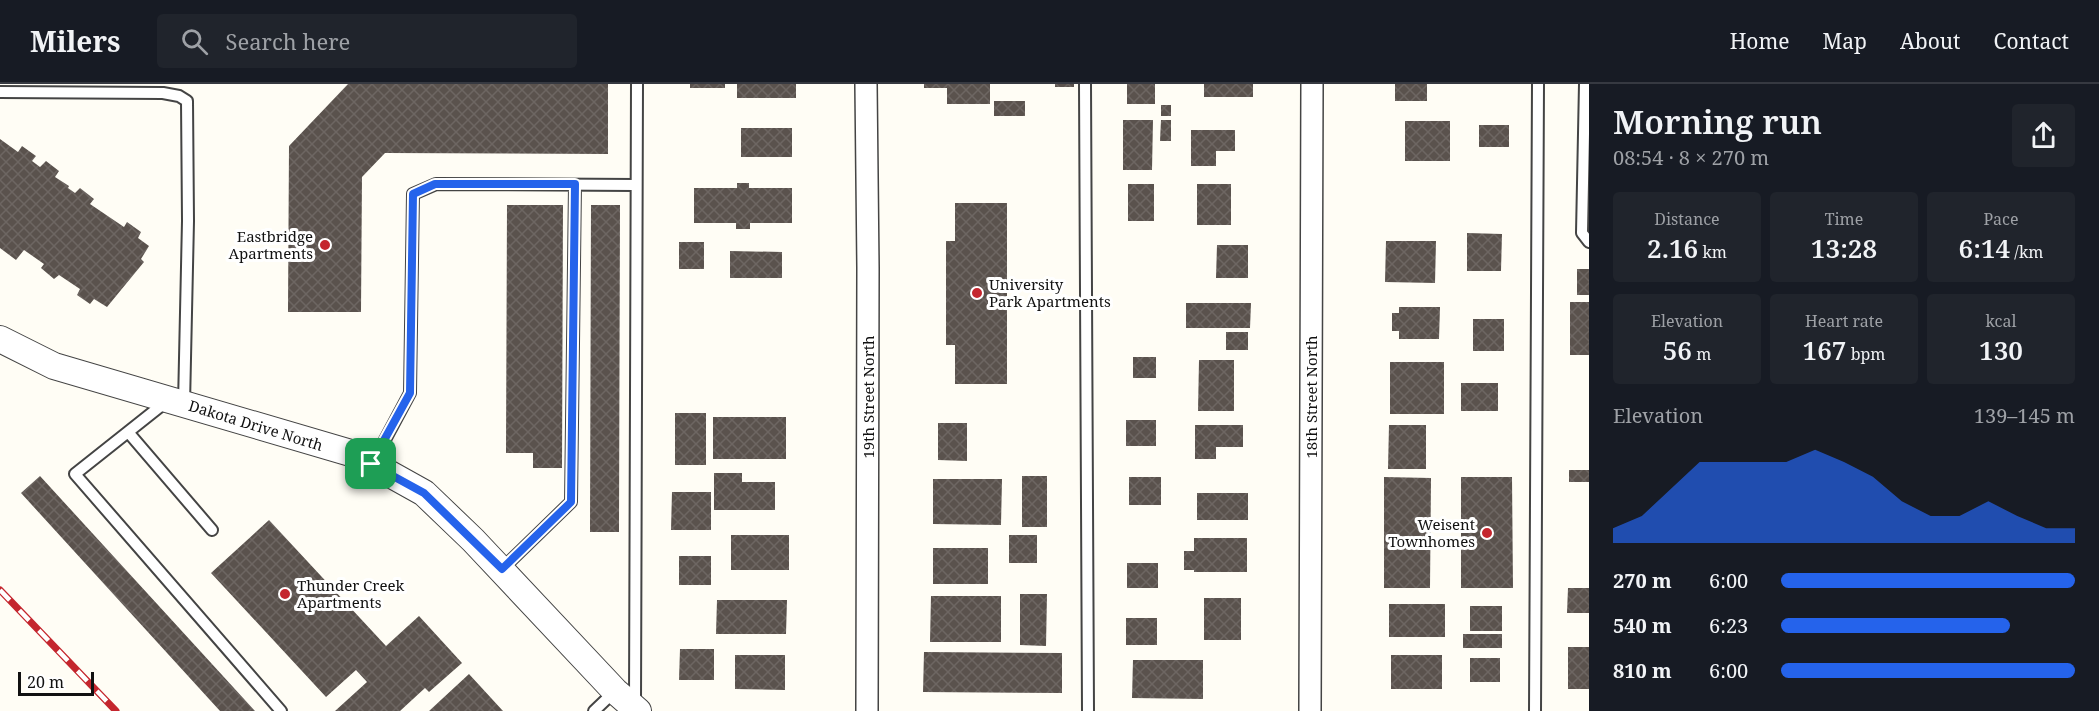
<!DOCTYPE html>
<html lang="en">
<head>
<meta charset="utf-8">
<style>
  body { margin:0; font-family:"Noto Serif",serif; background:#20242c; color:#f1f3f6; height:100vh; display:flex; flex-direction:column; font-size:22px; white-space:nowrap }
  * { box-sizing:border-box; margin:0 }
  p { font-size:20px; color:#9ea1a6 }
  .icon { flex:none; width:33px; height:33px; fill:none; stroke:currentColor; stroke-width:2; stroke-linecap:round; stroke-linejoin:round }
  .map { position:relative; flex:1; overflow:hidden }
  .sheet { display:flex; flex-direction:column; background:#171b24; width:510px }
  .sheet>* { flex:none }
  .scale { position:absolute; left:18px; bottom:15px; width:76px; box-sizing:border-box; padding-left:6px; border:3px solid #111; border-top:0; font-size:16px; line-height:21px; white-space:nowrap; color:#111; -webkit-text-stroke:4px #fff; paint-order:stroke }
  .pin { position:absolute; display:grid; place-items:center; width:51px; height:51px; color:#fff; margin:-26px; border-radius:12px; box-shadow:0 3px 9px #0006 }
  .round { display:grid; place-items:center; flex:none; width:63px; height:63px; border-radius:6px; background:#20242c }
  .summary { display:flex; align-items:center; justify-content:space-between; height:102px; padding:0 24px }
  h1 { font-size:33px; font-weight:600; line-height:45px }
  .metrics { display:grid; grid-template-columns:repeat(3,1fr); gap:9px; height:102px; padding:6px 24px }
  .metrics div { display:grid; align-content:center; border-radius:6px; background:#20242c; text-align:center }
  .metrics b { font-size:26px; font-weight:600 }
  .metrics small { font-size:16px; font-weight:400 }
  .metrics p { font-size:16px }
  .chart { height:168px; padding:12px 24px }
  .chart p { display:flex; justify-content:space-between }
  .chart svg { width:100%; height:108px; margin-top:6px; fill:#2563eb; opacity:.7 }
  ul { padding:0 24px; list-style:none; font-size:20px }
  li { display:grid; grid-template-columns:96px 72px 1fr; align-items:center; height:45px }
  li i { height:15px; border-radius:8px; background:#2563eb }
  header { display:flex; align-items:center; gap:36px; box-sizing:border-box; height:84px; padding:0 30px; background:#171b24; border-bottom:2px solid #363941 }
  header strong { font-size:28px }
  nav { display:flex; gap:33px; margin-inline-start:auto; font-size:21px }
  .search { width:420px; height:54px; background:#20242c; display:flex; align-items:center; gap:15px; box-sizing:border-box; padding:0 21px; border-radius:6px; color:#9ea1a6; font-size:22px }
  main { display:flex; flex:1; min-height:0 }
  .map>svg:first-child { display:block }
  .building { fill:url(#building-cross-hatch) }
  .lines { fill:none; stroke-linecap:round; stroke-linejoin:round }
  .service-casing { stroke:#444; stroke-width:14 }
  .minor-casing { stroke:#444; stroke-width:24 }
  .tertiary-casing { stroke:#444; stroke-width:28 }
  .service { stroke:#fff; stroke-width:10 }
  .minor { stroke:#fff; stroke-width:21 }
  .tertiary { stroke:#fff; stroke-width:26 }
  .rail-casing { stroke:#c4262e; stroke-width:7 }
  .rail { stroke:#fff; stroke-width:4.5; stroke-dasharray:14; stroke-linecap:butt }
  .route-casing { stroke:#fff; stroke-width:12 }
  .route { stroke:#2563eb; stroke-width:8 }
  .poi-dot { fill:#c4262e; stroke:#fff; stroke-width:2 }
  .labels { text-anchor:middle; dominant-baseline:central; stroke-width:6; stroke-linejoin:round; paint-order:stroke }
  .poi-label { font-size:15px; fill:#111; stroke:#fff; text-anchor:end }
  .street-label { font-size:15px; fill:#111; stroke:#fff }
</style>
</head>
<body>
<header>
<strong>Milers</strong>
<div class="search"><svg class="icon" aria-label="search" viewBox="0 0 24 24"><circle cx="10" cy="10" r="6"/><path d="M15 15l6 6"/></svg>Search here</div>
<nav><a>Home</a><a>Map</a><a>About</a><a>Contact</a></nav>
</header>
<main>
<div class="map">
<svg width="1589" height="627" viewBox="0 0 1589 627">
  <defs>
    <pattern id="building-cross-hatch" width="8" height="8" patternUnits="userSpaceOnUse" patternTransform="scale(1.5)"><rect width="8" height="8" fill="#5a524d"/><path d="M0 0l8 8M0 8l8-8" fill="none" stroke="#6d6662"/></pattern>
  </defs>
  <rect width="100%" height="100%" fill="#fffdf5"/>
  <path class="building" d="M 348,0 L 608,0 L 608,70 L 385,69 L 362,93 L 361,228 L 288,228 L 289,62 Z
    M 690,0 L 725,0 L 725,4 L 690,4 Z
    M 737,0 L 796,0 L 796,14 L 737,14 Z
    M 924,0 L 990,0 L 990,20 L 947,20 L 947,4 L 924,4 Z
    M 1055,0 L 1074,0 L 1074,3 L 1055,3 Z
    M 1127,0 L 1155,0 L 1155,20 L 1127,20 Z
    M 1204,0 L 1253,0 L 1253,13 L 1204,13 Z
    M 1395,0 L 1427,0 L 1427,17 L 1395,17 Z
    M 994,17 L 1025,17 L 1025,32 L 994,32 Z
    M 1161,21 L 1171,21 L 1171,32 L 1161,32 Z
    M 1123,36 L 1153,36 L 1152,86 L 1123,86 Z
    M 1161,36 L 1171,36 L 1171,57 L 1160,57 Z
    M 1405,37 L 1450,37 L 1450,77 L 1405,77 Z
    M 1479,41 L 1509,41 L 1509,63 L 1479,63 Z
    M 741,44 L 792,44 L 792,73 L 741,73 Z
    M 1191,46 L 1235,46 L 1235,67 L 1216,67 L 1216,82 L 1191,82 Z
    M 0,55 L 18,68 L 22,62 L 36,72 L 32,77 L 40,83 L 46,77 L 59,87 L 55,93 L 69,102 L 68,104 L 75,109 L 80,104 L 94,115 L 90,120 L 124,143 L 127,138 L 141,148 L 138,154 L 149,162 L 141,175 L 144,178 L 107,223 L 94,215 L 90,220 L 77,211 L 80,205 L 59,191 L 54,195 L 41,184 L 44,180 L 24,166 L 16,176 L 0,164 Z
    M 737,99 L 749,99 L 749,104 L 792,104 L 792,139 L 750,139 L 750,145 L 736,145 L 736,139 L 694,139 L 694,104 L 737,104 Z
    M 1128,100 L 1154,100 L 1154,137 L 1128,137 Z
    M 1197,100 L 1231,100 L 1231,141 L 1197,141 Z
    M 955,119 L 1007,119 L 1007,300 L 955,300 L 955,261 L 946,261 L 946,157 L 955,157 Z
    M 507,121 L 563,121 L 562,384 L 533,384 L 533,369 L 506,369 Z
    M 591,121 L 620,121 L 619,448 L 590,448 Z
    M 1467,149 L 1502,150 L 1501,187 L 1467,187 Z
    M 1386,157 L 1436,157 L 1435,199 L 1385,198 Z
    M 679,158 L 704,158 L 704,185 L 679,185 Z
    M 1217,161 L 1248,161 L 1248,194 L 1216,194 Z
    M 730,167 L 782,168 L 782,194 L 730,194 Z
    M 1577,185 L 1589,185 L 1589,211 L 1577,211 Z
    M 1570,218 L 1589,218 L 1589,271 L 1570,271 Z
    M 1186,219 L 1251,219 L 1250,244 L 1186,244 Z
    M 1399,223 L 1440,223 L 1439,255 L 1399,255 L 1399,247 L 1392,247 L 1392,229 L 1399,229 Z
    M 1473,235 L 1504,235 L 1504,267 L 1473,267 Z
    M 1226,248 L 1248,248 L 1248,266 L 1226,266 Z
    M 1133,273 L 1156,273 L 1156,294 L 1133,294 Z
    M 1199,276 L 1234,276 L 1234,327 L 1198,327 Z
    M 1390,278 L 1444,278 L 1444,330 L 1390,330 Z
    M 1461,299 L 1498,299 L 1498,327 L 1461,327 Z
    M 675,329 L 706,329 L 706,381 L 675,381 Z
    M 713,333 L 786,333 L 786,375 L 713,375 Z
    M 1126,336 L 1156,336 L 1156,362 L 1126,362 Z
    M 938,339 L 967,339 L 967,377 L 938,376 Z
    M 1195,341 L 1243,341 L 1243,363 L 1216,363 L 1216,375 L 1195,375 Z
    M 1389,341 L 1426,341 L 1426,385 L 1388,385 Z
    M 1569,386 L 1589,386 L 1589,398 L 1569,398 Z
    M 714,389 L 742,389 L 742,398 L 775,398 L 775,426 L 714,426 Z
    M 40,392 L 255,627 L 220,627 L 21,409 Z
    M 1022,392 L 1047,392 L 1047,443 L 1022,443 Z
    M 1129,393 L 1161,393 L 1161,421 L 1129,421 Z
    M 1384,393 L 1431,394 L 1430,504 L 1384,504 Z
    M 1461,393 L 1512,393 L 1513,504 L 1461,504 Z
    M 933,395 L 1002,395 L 1001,441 L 933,440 Z
    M 672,408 L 711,408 L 711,446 L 671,446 Z
    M 1197,409 L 1248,409 L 1248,436 L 1197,436 Z
    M 269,436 L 386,562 L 419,532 L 462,579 L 429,608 L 425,604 L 400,627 L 335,627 L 367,598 L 356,586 L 326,613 L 211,489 Z
    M 731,451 L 789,451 L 789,486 L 731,486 Z
    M 1009,451 L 1037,451 L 1037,479 L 1009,479 Z
    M 1194,454 L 1247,454 L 1247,488 L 1194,488 L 1194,486 L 1184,486 L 1184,467 L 1194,467 Z
    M 933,464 L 988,464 L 988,500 L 933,500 Z
    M 679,472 L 711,472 L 711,501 L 679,501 Z
    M 1127,479 L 1158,479 L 1158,504 L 1127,504 Z
    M 1568,504 L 1589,504 L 1589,529 L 1567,529 Z
    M 1020,510 L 1047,510 L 1046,562 L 1020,561 Z
    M 931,512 L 1001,512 L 1001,558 L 930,558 Z
    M 1204,514 L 1241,514 L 1241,556 L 1204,556 Z
    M 717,516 L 787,516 L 786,550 L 716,550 Z
    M 1389,520 L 1445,520 L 1445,553 L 1389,553 Z
    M 1470,522 L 1502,522 L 1502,547 L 1470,547 Z
    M 1126,534 L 1157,534 L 1157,561 L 1126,561 Z
    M 1463,550 L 1502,550 L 1502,564 L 1463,564 Z
    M 1568,563 L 1589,563 L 1589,605 L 1568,605 Z
    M 680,565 L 714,565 L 714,596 L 679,596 Z
    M 924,568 L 1062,569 L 1062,609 L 923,608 Z
    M 735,571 L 785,571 L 785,606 L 735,605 Z
    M 1391,571 L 1442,571 L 1442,605 L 1391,605 Z
    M 1470,574 L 1500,574 L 1500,598 L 1470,598 Z
    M 1133,576 L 1203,576 L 1203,615 L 1132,614 Z
    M 469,590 L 503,627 L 429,627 Z"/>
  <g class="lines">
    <defs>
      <path id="service" d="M 1085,0 L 1088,627
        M 1585,0 L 1582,149 L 1589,158
        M 0,8 L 163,9 L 179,12 L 187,17 L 188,137 L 184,320
        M 167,317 L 75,390 L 281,627
        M 128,348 L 212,446
        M 372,380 L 410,309 L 413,110 L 436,100 L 636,101
        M 502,485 L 571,418 L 575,101
        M 635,621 L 637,0
        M 594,627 L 615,607
        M 1535,627 L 1538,0"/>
      <path id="minor" d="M 866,0 L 868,184 L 867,627
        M 1310,627 L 1312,0"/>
      <path id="tertiary" d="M 0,255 L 54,282 L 354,370 L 424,409 L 473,456 L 615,607 L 638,627"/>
    </defs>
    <use href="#service" class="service-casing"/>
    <use href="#minor" class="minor-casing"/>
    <use href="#tertiary" class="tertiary-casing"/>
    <use href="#service" class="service"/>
    <use href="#minor" class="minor"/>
    <use href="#tertiary" class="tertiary"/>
    <defs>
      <path id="rail" d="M 0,506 L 116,627"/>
    </defs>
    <use href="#rail" class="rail-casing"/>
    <use href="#rail" class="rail"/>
  </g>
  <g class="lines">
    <defs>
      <path id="route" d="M 435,100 L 575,100 L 571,418 L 502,485 L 424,409 L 371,380 L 410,309 L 413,110 Z"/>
    </defs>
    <use href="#route" class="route-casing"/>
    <use href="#route" class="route"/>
  </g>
  <g class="poi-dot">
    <circle cx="325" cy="161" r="6"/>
    <circle cx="977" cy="209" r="6"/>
    <circle cx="1487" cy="449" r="6"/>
    <circle cx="285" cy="510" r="6"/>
  </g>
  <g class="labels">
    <g class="poi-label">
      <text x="313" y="152">Eastbridge<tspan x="313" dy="17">Apartments</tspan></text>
      <text x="989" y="200" text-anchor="start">University<tspan x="989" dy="17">Park Apartments</tspan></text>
      <text x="1475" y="440">Weisent<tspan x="1475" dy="17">Townhomes</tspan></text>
      <text x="297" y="501" text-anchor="start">Thunder Creek<tspan x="297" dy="17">Apartments</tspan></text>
    </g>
    <g class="street-label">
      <text transform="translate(868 313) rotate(-90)">19th Street North</text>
      <text transform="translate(1311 313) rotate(-90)">18th Street North</text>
      <text transform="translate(256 341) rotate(17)">Dakota Drive North</text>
    </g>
  </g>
</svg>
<div class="scale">20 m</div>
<div class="pin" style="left:371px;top:380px;background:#1e9e55"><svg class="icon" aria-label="arrive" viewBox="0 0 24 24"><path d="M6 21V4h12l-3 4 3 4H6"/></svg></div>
</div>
<section class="sheet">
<div class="summary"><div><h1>Morning run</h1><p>08:54 · 8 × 270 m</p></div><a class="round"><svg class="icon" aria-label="share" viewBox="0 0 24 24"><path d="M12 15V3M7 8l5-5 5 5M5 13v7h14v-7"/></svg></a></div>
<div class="metrics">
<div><p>Distance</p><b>2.16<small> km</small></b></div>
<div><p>Time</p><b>13:28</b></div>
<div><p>Pace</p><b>6:14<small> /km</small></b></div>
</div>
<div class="metrics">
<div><p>Elevation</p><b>56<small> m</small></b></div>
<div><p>Heart rate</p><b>167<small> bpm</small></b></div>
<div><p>kcal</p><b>130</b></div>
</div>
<div class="chart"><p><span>Elevation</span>139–145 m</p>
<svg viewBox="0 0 160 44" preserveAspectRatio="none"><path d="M0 44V38L10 33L20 22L30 11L40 11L50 11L60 11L70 6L80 11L90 17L100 27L110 33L120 33L130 27L140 33L150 38L160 38V44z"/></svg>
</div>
<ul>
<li><b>270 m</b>6:00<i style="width:100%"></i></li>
<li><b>540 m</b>6:23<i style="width:78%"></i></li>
<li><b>810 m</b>6:00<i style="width:100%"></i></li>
</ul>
</section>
</main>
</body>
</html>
